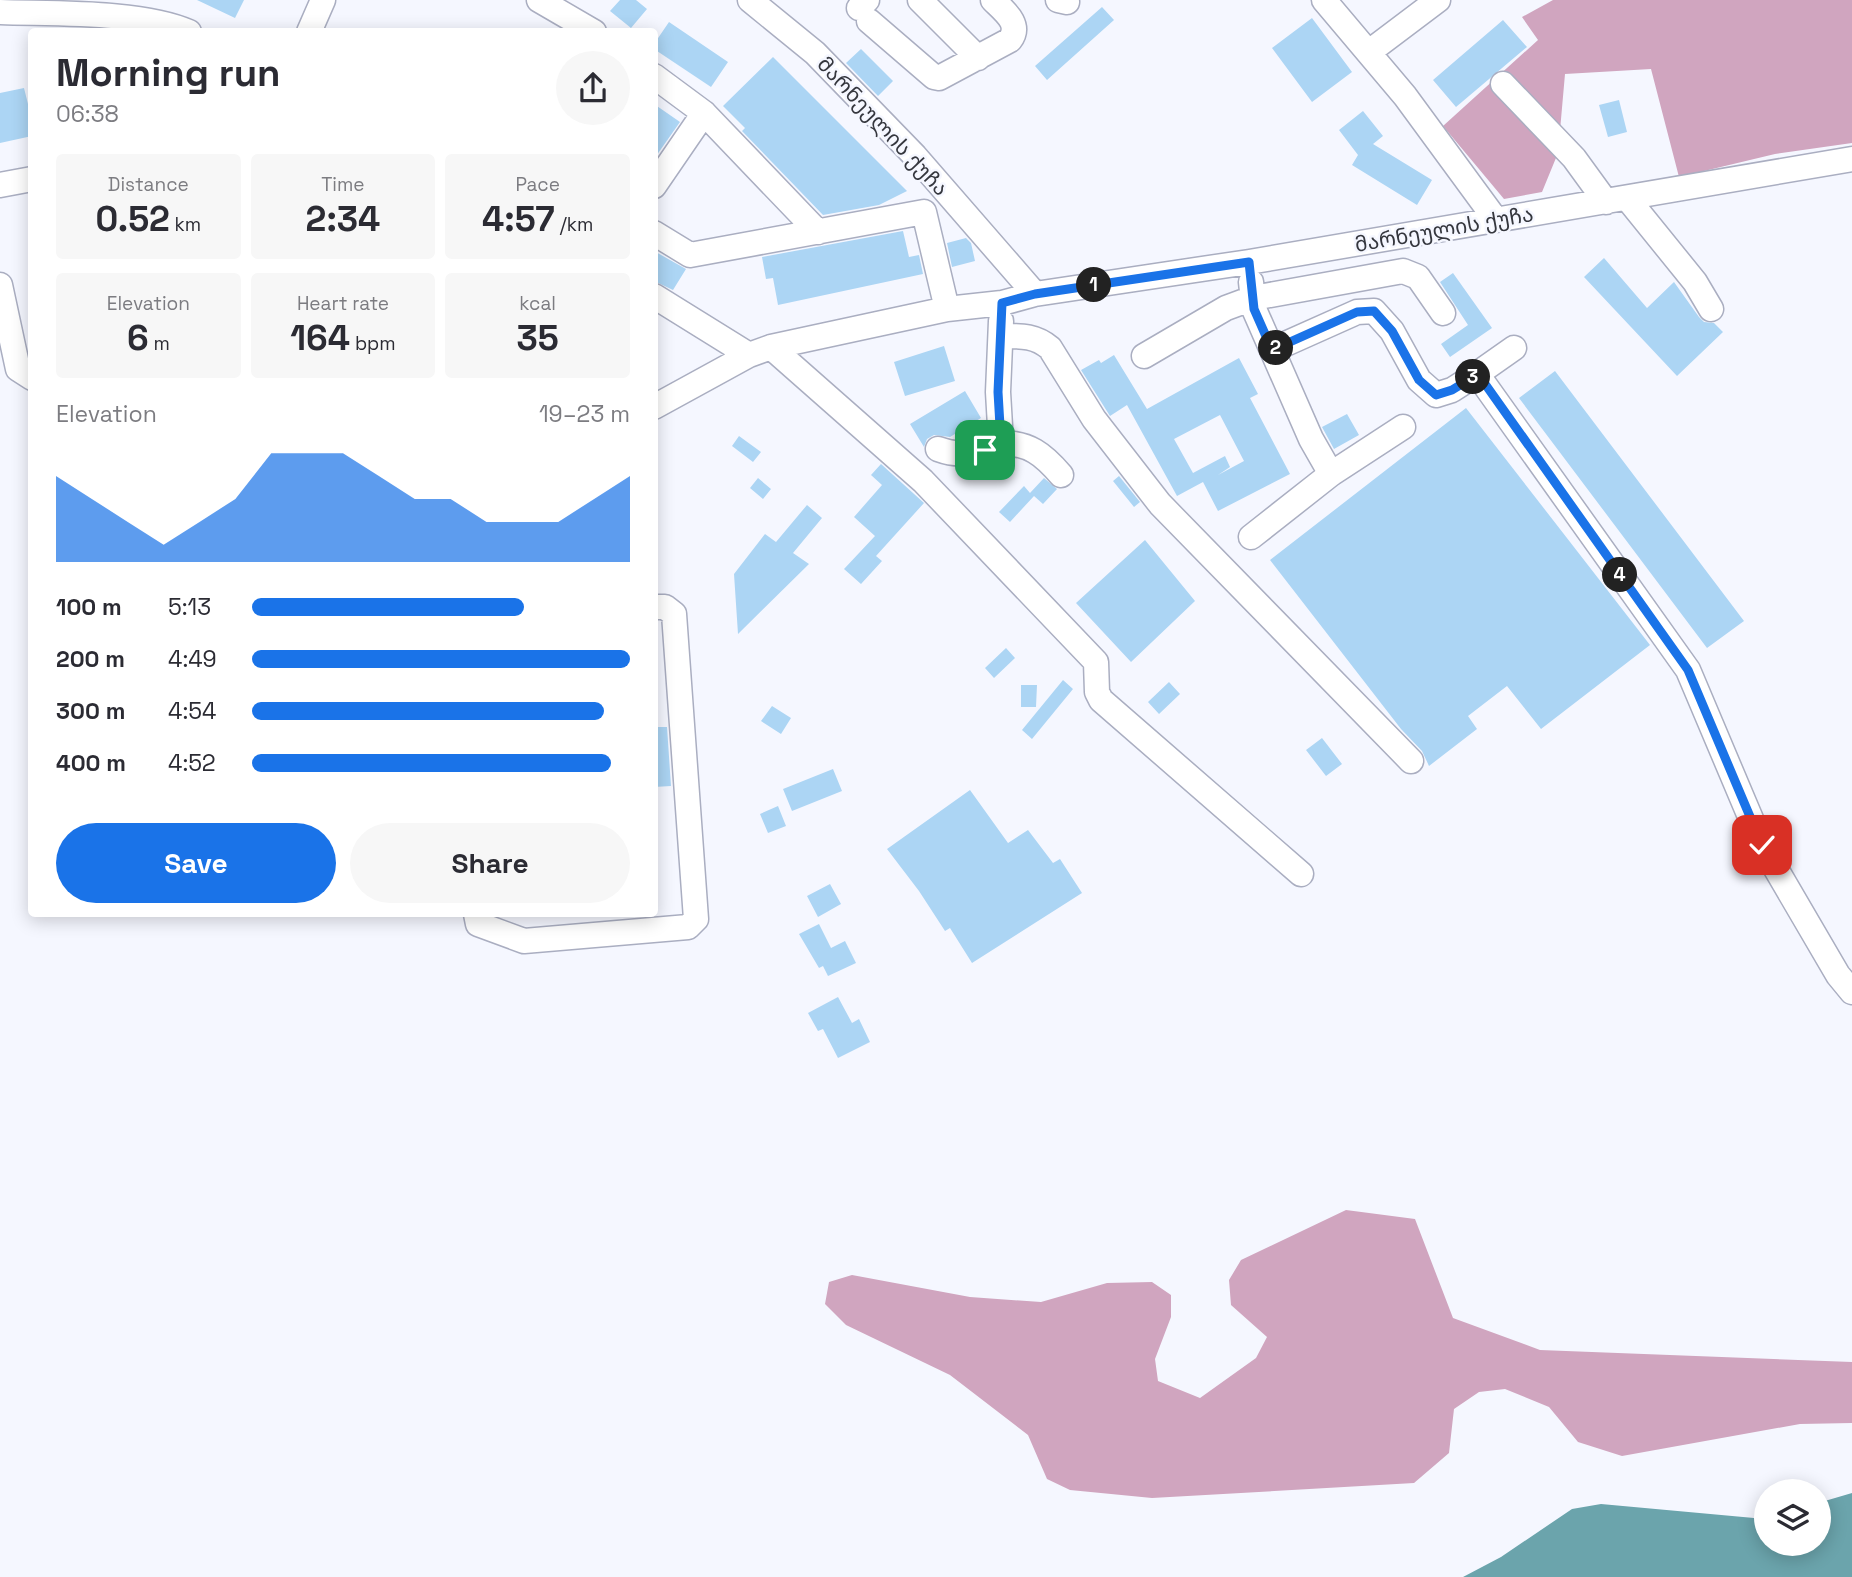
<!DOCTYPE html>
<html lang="en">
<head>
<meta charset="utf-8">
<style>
  body { margin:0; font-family:"Space Grotesk","Noto Sans Georgian",sans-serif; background:#f7f7f7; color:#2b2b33; height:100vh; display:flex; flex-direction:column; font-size:26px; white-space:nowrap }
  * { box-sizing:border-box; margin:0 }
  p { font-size:23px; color:#7c7c81 }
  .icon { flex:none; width:38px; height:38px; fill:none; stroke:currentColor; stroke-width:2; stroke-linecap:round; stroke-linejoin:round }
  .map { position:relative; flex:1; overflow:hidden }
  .sheet { position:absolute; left:28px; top:28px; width:630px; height:889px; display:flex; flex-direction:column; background:#fff; border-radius:7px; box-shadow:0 4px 18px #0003 }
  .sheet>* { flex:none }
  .tools { position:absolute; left:1754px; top:1479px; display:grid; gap:14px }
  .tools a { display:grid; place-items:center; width:77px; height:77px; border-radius:50%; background:#fff; box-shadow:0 4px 18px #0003; font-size:35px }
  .pin { position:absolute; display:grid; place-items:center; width:60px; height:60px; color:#fff; margin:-30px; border-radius:14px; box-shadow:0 4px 10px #0006 }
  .km { position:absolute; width:35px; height:35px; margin:-18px; border-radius:50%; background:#222; color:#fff; font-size:19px; line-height:35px; text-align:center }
  .round { display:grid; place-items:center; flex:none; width:74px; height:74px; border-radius:37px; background:#f7f7f7 }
  .overview { display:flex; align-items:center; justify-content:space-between; height:119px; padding:0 28px }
  h1 { font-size:38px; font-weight:700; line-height:52px }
  .metrics { display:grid; grid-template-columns:repeat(3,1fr); gap:10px; height:119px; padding:7px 28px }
  .metrics div { display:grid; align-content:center; border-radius:7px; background:#f7f7f7; text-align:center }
  .metrics b { font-size:35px; font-weight:700 }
  .metrics small { font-size:19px; font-weight:400 }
  .metrics p { font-size:19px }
  .chart { height:196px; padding:14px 28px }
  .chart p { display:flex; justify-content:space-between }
  .chart svg { width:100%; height:126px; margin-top:7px; fill:#1a73e8; opacity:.7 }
  .cta { display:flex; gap:14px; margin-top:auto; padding:14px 28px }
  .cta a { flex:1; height:80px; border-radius:42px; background:#1a73e8; color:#fff; font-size:28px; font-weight:700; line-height:80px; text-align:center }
  .cta a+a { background:#f7f7f7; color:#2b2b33 }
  ul { padding:0 28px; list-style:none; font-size:23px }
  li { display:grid; grid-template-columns:112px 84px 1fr; align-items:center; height:52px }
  li i { height:18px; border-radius:9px; background:#1a73e8 }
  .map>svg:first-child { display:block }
  .forest { fill:#d0a5bf }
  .water { fill:#6ba4ac }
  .building { fill:#acd5f4; fill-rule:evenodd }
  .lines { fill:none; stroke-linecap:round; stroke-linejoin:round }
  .minor-casing { stroke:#aaaec1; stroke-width:27 }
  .minor { stroke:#fff; stroke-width:24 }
  .route-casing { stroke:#fff; stroke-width:14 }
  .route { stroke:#1a73e8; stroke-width:9 }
  .labels { text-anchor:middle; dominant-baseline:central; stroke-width:5; stroke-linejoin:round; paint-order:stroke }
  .street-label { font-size:21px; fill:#35373e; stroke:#f5f7ff }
</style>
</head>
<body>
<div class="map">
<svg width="1852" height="1577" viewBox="0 0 1852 1577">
  <rect width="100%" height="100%" fill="#f5f7ff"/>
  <path class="forest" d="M 1553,0 L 1852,0 L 1852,143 L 1775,154 L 1679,177 L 1651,69 L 1565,74 L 1558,153 L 1542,192 L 1504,199 L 1443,126 L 1538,40 L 1522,17 Z
    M 1346,1210 L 1415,1219 L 1453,1318 L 1540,1350 L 1852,1362 L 1852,1423 L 1800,1424 L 1622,1456 L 1578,1442 L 1549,1407 L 1505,1389 L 1479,1392 L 1454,1409 L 1449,1453 L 1414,1483 L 1152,1498 L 1070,1490 L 1047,1479 L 1028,1435 L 950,1375 L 846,1325 L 825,1304 L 829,1282 L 852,1275 L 970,1297 L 1041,1302 L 1107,1283 L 1152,1282 L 1171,1295 L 1171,1317 L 1155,1359 L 1158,1381 L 1200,1398 L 1256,1358 L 1267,1337 L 1231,1305 L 1229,1280 L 1241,1260 Z"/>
  <path class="water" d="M 1852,1493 L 1852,1577 L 1463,1577 L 1501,1557 L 1572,1509 L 1601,1504 L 1754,1518 L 1766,1516 L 1766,1544 L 1818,1544 L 1818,1503 Z"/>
  <path class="building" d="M 197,0 L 244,0 L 235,18 Z
    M 620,0 L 636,0 L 647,9 L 631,28 L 610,11 Z
    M 1102,7 L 1114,20 L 1047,80 L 1035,66 Z
    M 1312,18 L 1352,72 L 1312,102 L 1272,48 Z
    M 1503,20 L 1527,47 L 1456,107 L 1433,80 Z
    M 669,22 L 728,62 L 711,87 L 654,49 L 654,44 Z
    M 861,49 L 893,81 L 878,96 L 846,63 Z
    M 773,57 L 907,191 L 879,205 L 823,215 L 742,131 L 745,128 L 723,106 Z
    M 24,88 L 32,120 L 32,136 L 0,143 L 0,93 Z
    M 1619,100 L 1627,132 L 1608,137 L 1599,105 Z
    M 654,104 L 680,122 L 654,159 Z
    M 1363,111 L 1383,136 L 1373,144 L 1432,180 L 1417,205 L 1352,165 L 1358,155 L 1339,130 Z
    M 903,231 L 909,257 L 919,255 L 923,274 L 778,305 L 773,278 L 766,279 L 762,257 Z
    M 966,238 L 971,243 L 975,261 L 952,267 L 947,243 Z
    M 654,251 L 686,269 L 673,290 L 654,281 Z
    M 1604,258 L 1647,308 L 1674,282 L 1699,317 L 1704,322 L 1714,323 L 1723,332 L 1677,376 L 1584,277 Z
    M 1453,273 L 1492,328 L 1450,357 L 1441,344 L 1468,325 L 1440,282 Z
    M 944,346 L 955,381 L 905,396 L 894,362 Z
    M 1114,355 L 1147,409 L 1239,358 L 1258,394 L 1250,398 L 1290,474 L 1218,511 L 1203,482 L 1177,496 L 1127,405 L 1110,416 L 1081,370 L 1099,360 L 1101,363 ZM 1220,415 L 1244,461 L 1218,475 L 1230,467 L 1225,456 L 1193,473 L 1174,439 Z
    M 1555,371 L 1744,621 L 1707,648 L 1519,398 Z
    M 965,391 L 981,418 L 950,437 L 934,435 L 927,439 L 924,447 L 910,424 Z
    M 1466,408 L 1650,645 L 1541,729 L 1507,686 L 1468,716 L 1477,729 L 1429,766 L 1422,751 L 1401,729 L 1270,560 Z
    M 1347,414 L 1359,435 L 1334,449 L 1322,427 Z
    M 739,436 L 761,452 L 753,462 L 732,446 Z
    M 881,464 L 924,503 L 876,556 L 882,561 L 861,584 L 844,569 L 875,536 L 854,517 L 882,485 L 871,475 Z
    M 1119,476 L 1140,502 L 1134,507 L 1113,481 Z
    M 758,478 L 771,489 L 763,499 L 750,488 Z
    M 1044,478 L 1057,489 L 1043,504 L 1034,496 L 1010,522 L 999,512 L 1024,486 L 1030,493 Z
    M 807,505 L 822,518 L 793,553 L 809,564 L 738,634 L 734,574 L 765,534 L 776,542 Z
    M 1145,540 L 1195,601 L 1131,662 L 1076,603 Z
    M 1006,648 L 1015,658 L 994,678 L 985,668 Z
    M 1063,680 L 1073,689 L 1032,739 L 1022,730 Z
    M 1169,682 L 1180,694 L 1159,714 L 1148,702 Z
    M 1021,685 L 1037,685 L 1036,707 L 1021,707 Z
    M 772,706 L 791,718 L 781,734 L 761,721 Z
    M 654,727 L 667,727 L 671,786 L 654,787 Z
    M 1322,738 L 1342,764 L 1326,776 L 1306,750 Z
    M 833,769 L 842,791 L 792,811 L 783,789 Z
    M 970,790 L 1008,843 L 1028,830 L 1053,863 L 1060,859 L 1082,893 L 972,963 L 950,928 L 945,931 L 919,891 L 887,849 Z
    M 778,806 L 786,826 L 768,833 L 760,814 Z
    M 830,884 L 841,904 L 818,917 L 807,896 Z
    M 819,924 L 831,948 L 845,941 L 856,963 L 828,976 L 823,966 L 819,968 L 799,934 Z
    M 838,997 L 852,1023 L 859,1019 L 870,1042 L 838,1058 L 823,1029 L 818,1031 L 808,1013 Z"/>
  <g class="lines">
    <defs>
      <path id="minor" d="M 539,0 L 594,32
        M 750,0 L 815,53 L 915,156 L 1035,294
        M 920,0 L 978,58
        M 1058,0 L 1067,2
        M 1324,0 L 1405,96 L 1496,220
        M 859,8 L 867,0
        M 0,12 C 53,14 142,11 189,32
        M 869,21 L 934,77 L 939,78 L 1010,40 C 1022,24 1004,11 993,0
        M 309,32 L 323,0
        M 1369,52 L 1438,0
        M 654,76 L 704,113 L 818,232
        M 1503,84 L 1574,158 L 1606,202
        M 0,185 L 32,179
        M 654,186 L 704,113
        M 1627,198 L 1695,282 L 1711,309
        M 654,233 L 690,255 L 924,212 L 947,309
        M 1251,282 L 1254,309 L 1311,439 L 1331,474
        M 0,285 L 18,369 L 32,378
        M 654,296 L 749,355
        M 1001,321 L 998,392 L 1001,443 C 1029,443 1043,454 1061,475
        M 1002,336 C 1020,336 1035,335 1050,348 L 1094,419 L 1160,504 L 1411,761
        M 771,347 L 923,481 L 1096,662 L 1097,692 L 1101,700 L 1301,874
        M 1272,350 L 1357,312 L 1374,311 L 1392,331 L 1419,380 L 1436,395 L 1452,390 L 1477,374 L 1688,670 L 1762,845 L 1838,975 L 1852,992
        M 1144,356 L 1226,308 L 1253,298 L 1403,271 L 1418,277 L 1443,313
        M 1477,374 L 1514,348
        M 654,407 L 749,355 L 771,347 L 947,309 L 1002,303 L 1035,294 L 1249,262 L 1852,159
        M 938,449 C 962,458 978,452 1001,443
        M 1251,537 L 1331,474 L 1403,427
        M 476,914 L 478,924 L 524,941 L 688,927 L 696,919 L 674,614 L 665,607 L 654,607"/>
    </defs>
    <use href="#minor" class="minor-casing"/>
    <use href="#minor" class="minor"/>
  </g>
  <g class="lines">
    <defs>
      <path id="route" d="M 985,450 L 1001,443 L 998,392 L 1002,303 L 1035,294 L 1249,262 L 1254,309 L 1272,350 L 1357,312 L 1374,311 L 1392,331 L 1419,380 L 1436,395 L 1452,390 L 1478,374 L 1688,670 L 1762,845"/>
    </defs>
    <use href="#route" class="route-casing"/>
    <use href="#route" class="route"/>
  </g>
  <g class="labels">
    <g class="street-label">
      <text transform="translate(883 126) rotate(47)">მარნეულის ქუჩა</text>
      <text transform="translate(1444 229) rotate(-10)">მარნეულის ქუჩა</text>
    </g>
  </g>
</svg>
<div class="tools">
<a><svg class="icon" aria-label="layers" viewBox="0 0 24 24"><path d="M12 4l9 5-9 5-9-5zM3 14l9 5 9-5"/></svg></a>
</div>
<div class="pin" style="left:985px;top:450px;background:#1e9e55"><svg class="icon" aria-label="arrive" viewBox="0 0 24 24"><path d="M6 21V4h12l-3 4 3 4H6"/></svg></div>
<div class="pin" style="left:1762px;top:845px;background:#d93025"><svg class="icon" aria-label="check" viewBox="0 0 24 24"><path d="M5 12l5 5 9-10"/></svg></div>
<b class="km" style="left:1094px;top:285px">1</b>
<b class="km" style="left:1276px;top:348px">2</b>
<b class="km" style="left:1473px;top:377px">3</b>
<b class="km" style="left:1620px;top:575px">4</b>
<section class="sheet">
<div class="overview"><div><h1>Morning run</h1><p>06:38</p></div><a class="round"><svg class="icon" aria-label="share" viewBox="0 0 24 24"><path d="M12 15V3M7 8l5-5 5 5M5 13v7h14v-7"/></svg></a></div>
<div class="metrics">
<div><p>Distance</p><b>0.52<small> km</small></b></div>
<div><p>Time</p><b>2:34</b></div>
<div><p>Pace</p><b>4:57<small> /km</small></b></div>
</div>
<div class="metrics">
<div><p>Elevation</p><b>6<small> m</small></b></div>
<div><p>Heart rate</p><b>164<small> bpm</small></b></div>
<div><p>kcal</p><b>35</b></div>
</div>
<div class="chart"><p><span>Elevation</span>19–23 m</p>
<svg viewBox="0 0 160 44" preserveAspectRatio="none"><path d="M0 44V14L10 22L20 30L30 38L40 30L50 22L60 6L70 6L80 6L90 14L100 22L110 22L120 30L130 30L140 30L150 22L160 14V44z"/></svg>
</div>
<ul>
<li><b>100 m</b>5:13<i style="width:72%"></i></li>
<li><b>200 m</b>4:49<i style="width:100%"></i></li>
<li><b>300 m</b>4:54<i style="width:93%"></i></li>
<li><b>400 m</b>4:52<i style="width:95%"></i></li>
</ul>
<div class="cta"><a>Save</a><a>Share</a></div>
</section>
</div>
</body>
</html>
